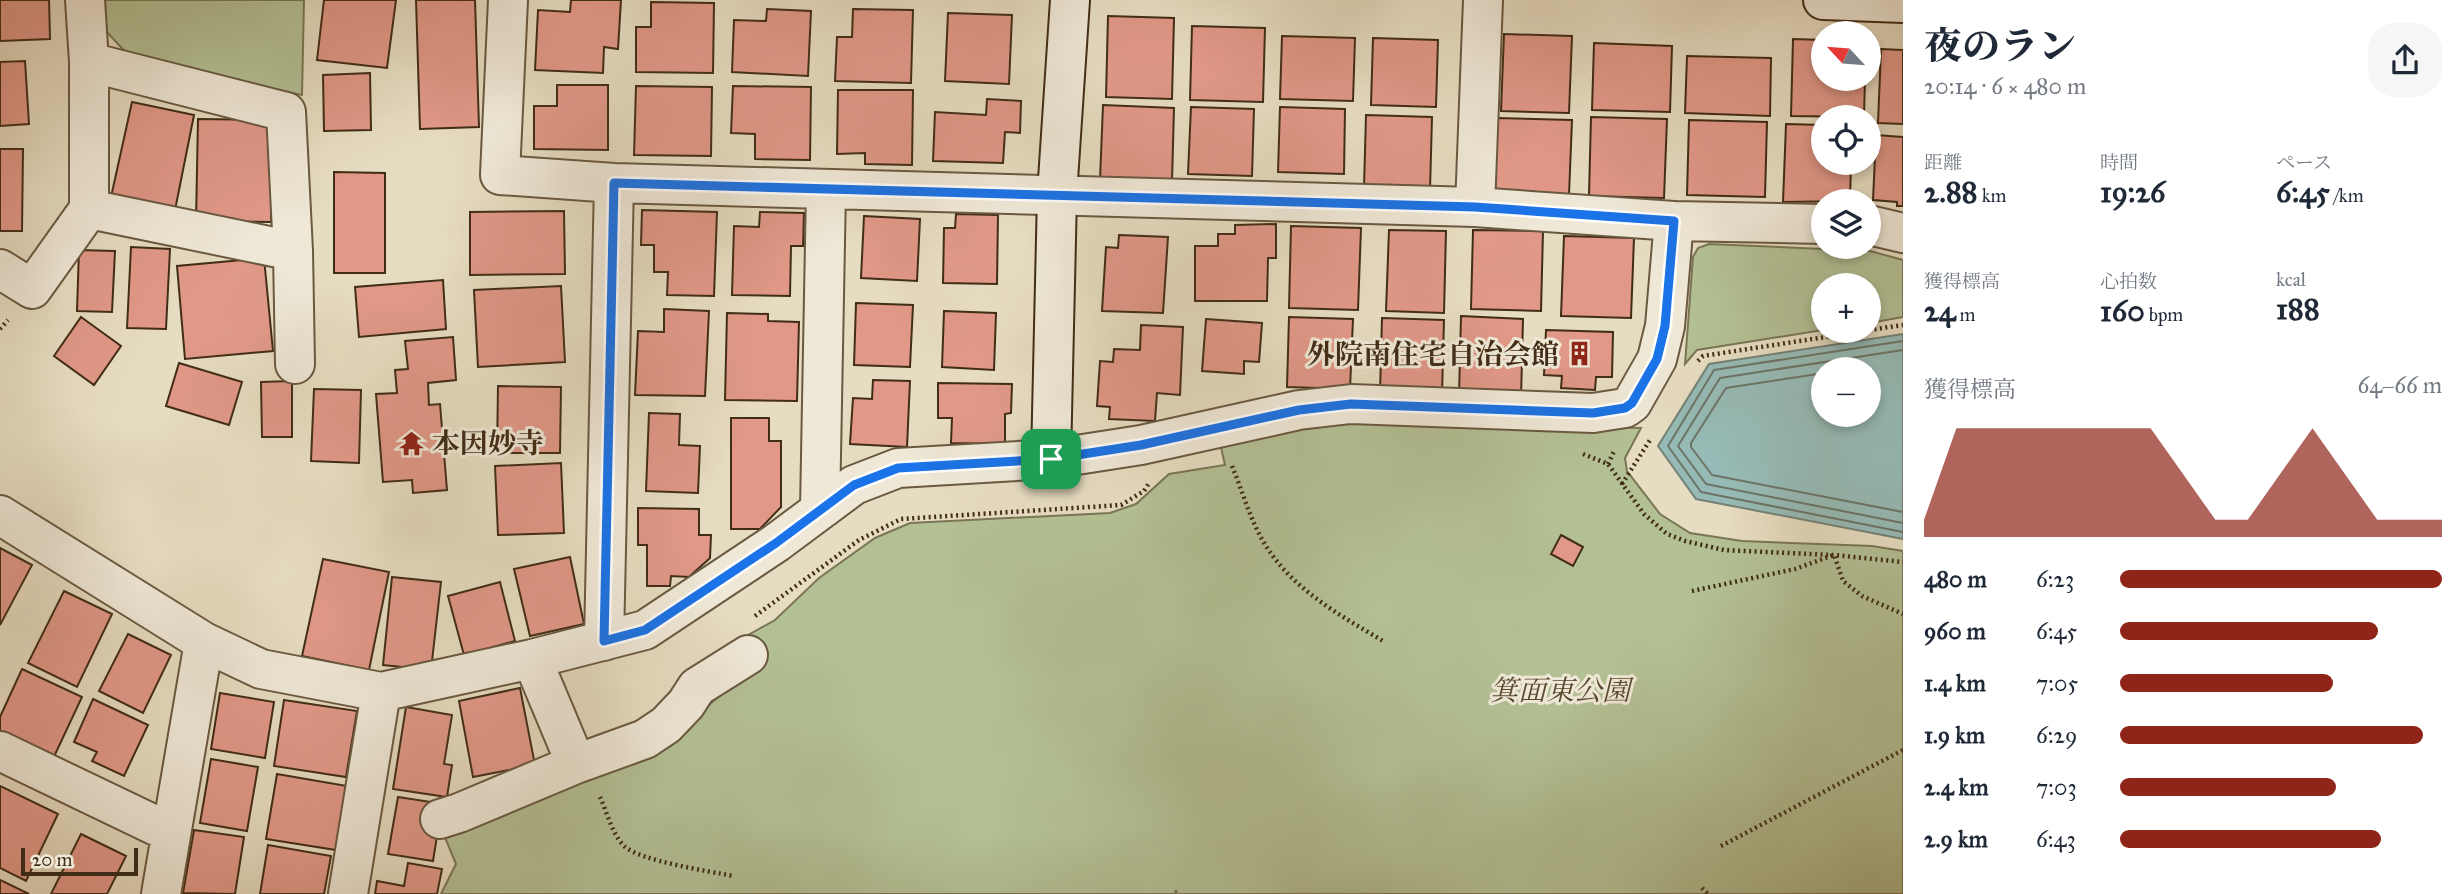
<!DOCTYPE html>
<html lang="ja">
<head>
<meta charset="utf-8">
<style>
  body { margin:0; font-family:"IM FELL Great Primer","Noto Serif JP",serif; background:#f6f6f7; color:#1f2937; height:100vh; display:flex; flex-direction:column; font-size:26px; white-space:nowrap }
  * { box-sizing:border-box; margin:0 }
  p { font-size:23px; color:#747a83 }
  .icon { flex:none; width:38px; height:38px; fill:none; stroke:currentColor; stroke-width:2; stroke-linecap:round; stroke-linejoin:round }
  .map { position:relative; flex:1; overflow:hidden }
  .side { display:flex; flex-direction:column; background:#fff; width:560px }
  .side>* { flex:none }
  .needle { width:46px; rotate:296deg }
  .tools { position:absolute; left:1811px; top:21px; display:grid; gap:14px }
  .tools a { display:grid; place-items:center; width:70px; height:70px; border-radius:50%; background:#fff; box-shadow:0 4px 10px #0003; font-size:35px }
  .scale { position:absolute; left:21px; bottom:18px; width:117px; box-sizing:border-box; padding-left:7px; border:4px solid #412d16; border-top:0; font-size:19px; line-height:24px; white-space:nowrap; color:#412d16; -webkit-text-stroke:5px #efe8d7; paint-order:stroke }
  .pin { position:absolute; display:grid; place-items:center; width:60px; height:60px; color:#fff; margin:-30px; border-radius:14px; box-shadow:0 4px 10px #0006 }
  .round { display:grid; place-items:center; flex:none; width:74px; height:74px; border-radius:28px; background:#f6f6f7 }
  .summary { display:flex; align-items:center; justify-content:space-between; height:119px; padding:0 21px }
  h1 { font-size:38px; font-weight:800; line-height:52px }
  .figures { display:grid; grid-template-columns:repeat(3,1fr); gap:10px; height:119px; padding:7px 21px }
  .figures div { display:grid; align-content:center }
  .figures b { font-size:30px; font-weight:800 }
  .figures small { font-size:19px; font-weight:400 }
  .figures p { font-size:19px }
  .chart { height:196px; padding:14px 21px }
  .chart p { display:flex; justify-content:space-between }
  .chart svg { width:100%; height:126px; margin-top:7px; fill:#8f2418; opacity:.7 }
  ul { padding:0 21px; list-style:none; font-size:23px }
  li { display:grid; grid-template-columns:112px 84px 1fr; align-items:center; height:52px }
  li i { height:18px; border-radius:9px; background:#8f2418 }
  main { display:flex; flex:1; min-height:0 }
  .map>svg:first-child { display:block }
  .green { fill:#b3c094; stroke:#7a7655; stroke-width:2 }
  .water { fill:#96bbb6; stroke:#748276; stroke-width:2; fill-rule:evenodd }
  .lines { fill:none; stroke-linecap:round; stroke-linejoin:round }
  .shore { stroke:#6c7466; stroke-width:2 }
  .building { fill:#e19888; stroke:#412d16; stroke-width:2 }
  .street-casing { stroke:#6a5941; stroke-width:42 }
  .secondary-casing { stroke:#412d16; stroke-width:42 }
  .path { stroke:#412d16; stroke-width:4.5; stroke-dasharray:2 3.5; stroke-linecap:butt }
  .street { stroke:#efe8d7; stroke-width:38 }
  .secondary { stroke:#efe8d7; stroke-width:38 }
  .route-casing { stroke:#fff; stroke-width:14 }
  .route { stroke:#1a73e8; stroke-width:9 }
  .labels { text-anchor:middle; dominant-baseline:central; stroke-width:6; stroke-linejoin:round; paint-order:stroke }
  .poi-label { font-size:28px; font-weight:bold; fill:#412d16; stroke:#efe8d7; text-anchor:end }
  .park-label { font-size:28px; font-style:italic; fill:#584a2f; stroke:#efe8d7 }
</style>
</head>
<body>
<main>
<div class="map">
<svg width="1903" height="894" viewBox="0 0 1903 894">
  <rect width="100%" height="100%" fill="#e6dcc1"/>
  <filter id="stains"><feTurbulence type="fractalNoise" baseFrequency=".00286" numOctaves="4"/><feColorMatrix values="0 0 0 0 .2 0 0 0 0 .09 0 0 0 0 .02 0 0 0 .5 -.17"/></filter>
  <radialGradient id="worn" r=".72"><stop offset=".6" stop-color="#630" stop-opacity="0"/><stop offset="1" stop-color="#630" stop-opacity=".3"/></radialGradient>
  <path class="green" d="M 105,0 L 304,0 L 302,95 L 130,57 L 106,31 Z
    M 1709,244 L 1870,251 L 1903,260 L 1903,317 L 1869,323 L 1869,285 L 1824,285 L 1823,330 L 1697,350 L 1685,364 L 1693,257 L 1698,248 Z
    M 1324,420 L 1641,428 L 1625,458 L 1627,471 L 1660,514 L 1690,533 L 1742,541 L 1872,546 L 1903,551 L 1903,894 L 1177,894 L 1176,890 L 1175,894 L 441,894 L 456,864 L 444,835 L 672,736 L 754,667 L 743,638 L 775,620 L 819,578 L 875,538 L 910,523 L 1110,513 L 1136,504 L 1169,474 L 1225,465 L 1220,443 Z"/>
  <path class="water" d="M 1903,334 L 1903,539 L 1696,499 L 1658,446 L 1709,364 ZM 1824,369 L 1869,369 L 1869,415 L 1824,415 Z"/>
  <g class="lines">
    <path class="shore" d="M 1903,341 L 1714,370 L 1668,446 L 1701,492 L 1903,532
      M 1903,350 L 1720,378 L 1678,446 L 1706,484 L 1903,523
      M 1824,373 L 1726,388 L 1691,443 L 1691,447 L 1712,475 L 1903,512"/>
  </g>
  <path class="building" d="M 0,0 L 49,0 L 50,39 L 0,41 Z
    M 324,0 L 396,0 L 387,68 L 317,60 Z
    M 416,0 L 475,0 L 479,127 L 420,129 Z
    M 571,0 L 621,0 L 618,49 L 604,47 L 603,73 L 535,70 L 538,10 L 570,12 Z
    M 651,2 L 714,3 L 713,73 L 636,72 L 636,27 L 651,27 Z
    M 767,9 L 811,11 L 808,76 L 732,72 L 734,20 L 766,21 Z
    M 853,9 L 913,10 L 911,83 L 835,81 L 837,37 L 852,37 Z
    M 948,13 L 1012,15 L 1009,84 L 945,81 Z
    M 1108,16 L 1174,18 L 1172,99 L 1106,97 Z
    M 1192,26 L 1265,28 L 1263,102 L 1190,100 Z
    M 1504,34 L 1572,36 L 1569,113 L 1501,111 Z
    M 1282,36 L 1355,38 L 1353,101 L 1280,99 Z
    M 1373,38 L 1438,40 L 1436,107 L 1371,105 Z
    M 1793,39 L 1824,40 L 1824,79 L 1865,79 L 1864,117 L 1791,116 Z
    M 1594,43 L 1672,46 L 1670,112 L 1592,110 Z
    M 1881,49 L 1903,50 L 1903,124 L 1878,123 Z
    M 1687,56 L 1771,58 L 1770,116 L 1685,113 Z
    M 25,61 L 29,124 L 0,126 L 0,62 Z
    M 370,73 L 371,130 L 324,131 L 323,75 Z
    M 557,85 L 608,85 L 608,150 L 534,149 L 534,106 L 557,106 Z
    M 636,86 L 712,87 L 711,156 L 634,155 Z
    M 733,86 L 811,87 L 810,160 L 755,159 L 755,134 L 731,133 Z
    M 838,90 L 913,90 L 912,165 L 865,164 L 865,153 L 837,154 Z
    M 987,99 L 1021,101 L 1020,133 L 1005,132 L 1003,163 L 933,161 L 935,112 L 986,115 Z
    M 132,102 L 194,115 L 175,210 L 111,197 Z
    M 1103,105 L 1174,108 L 1172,182 L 1100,180 Z
    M 1191,107 L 1254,109 L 1252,176 L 1188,174 Z
    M 1280,107 L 1345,109 L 1344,174 L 1278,172 Z
    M 1366,115 L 1432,117 L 1430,190 L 1364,188 Z
    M 1591,117 L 1667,119 L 1664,198 L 1589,196 Z
    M 1497,118 L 1572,120 L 1569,195 L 1495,192 Z
    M 198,119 L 273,120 L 271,222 L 196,221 Z
    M 1689,120 L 1767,122 L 1765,197 L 1687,195 Z
    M 1786,124 L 1824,125 L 1824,163 L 1851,163 L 1850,201 L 1783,202 Z
    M 1876,135 L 1903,137 L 1903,206 L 1897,206 L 1897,202 L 1873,200 Z
    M 0,149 L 23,149 L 22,231 L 0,231 Z
    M 334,172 L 385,173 L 385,273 L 334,273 Z
    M 642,210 L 717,212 L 714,296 L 667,295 L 668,272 L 654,272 L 654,245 L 641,245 Z
    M 564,211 L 565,274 L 470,275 L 470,212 Z
    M 760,212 L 804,213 L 803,246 L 791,246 L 790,296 L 732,295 L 734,226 L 759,227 Z
    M 956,214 L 998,215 L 997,284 L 943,283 L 944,228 L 955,228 Z
    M 864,216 L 920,219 L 917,281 L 861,278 Z
    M 1276,224 L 1276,258 L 1268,258 L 1267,301 L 1195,301 L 1195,246 L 1218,246 L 1218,234 L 1235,234 L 1235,225 Z
    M 1291,226 L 1361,228 L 1358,310 L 1289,308 Z
    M 1389,230 L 1446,231 L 1444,313 L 1386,311 Z
    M 1473,230 L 1543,231 L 1541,311 L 1471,309 Z
    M 1119,235 L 1168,237 L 1163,313 L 1102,311 L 1106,247 L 1118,248 Z
    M 1564,236 L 1634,238 L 1631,318 L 1561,316 Z
    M 131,247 L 170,249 L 166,329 L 127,328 Z
    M 79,250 L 115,251 L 112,312 L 77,311 Z
    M 264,258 L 273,351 L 185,359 L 177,266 Z
    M 443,280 L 446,329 L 359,337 L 355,287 Z
    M 561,286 L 565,362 L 478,367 L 474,290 Z
    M 856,303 L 913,305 L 910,367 L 854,365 Z
    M 664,309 L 709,311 L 705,396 L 635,395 L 638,331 L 664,332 Z
    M 944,311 L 996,313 L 994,370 L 942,367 Z
    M 727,313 L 768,314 L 768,321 L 799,322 L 797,401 L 725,400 Z
    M 1461,316 L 1523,319 L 1521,399 L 1459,396 Z
    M 81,317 L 121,346 L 94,385 L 54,356 Z
    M 1289,317 L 1353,319 L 1350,389 L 1287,387 Z
    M 1382,318 L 1444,320 L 1442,394 L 1380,393 Z
    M 1206,319 L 1262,323 L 1259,362 L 1244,361 L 1244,374 L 1202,371 Z
    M 1141,325 L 1183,327 L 1180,395 L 1157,393 L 1155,421 L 1109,419 L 1110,407 L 1097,406 L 1100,361 L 1113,362 L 1114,349 L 1140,350 Z
    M 1546,330 L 1613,332 L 1612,377 L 1596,377 L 1595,390 L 1561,388 L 1562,376 L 1544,375 Z
    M 453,337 L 456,380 L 428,383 L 429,405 L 440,404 L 447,490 L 413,493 L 412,480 L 383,482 L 376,394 L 397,393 L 395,370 L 408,369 L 405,341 Z
    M 179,363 L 242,382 L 229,425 L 166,406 Z
    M 873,380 L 910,381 L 907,447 L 850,444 L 853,398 L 872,399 Z
    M 292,381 L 292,437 L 262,437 L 261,382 Z
    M 938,383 L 1012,384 L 1011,413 L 1005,414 L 1005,444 L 951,443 L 952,418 L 938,418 Z
    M 498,386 L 561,387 L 560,453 L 497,453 Z
    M 314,389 L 361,390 L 359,463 L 311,461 Z
    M 649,413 L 680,414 L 679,445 L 700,446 L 698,493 L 646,491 Z
    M 731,418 L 769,418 L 769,441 L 781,441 L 781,507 L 760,529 L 731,529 Z
    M 561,463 L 564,533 L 498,535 L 495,466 Z
    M 638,508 L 699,509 L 699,535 L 711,535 L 710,558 L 689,577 L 671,576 L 670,586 L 647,586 L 647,545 L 638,545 Z
    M 1561,535 L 1583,547 L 1573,566 L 1551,554 Z
    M 0,548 L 32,565 L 0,625 Z
    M 570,557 L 584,624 L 530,636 L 514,569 Z
    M 323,559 L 389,572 L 369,670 L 302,656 Z
    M 392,577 L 441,582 L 431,670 L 383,665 Z
    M 500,582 L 515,641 L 464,655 L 448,596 Z
    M 64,591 L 112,614 L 77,687 L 28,663 Z
    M 128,634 L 171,655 L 143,713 L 99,691 Z
    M 22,669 L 82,697 L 52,761 L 0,737 L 0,717 Z
    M 520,688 L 535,765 L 473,777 L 459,701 Z
    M 220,693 L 274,702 L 265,758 L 211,749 Z
    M 93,699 L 148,725 L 124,776 L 92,761 L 97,752 L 74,742 Z
    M 284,700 L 357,711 L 346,777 L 274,766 Z
    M 406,707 L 452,715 L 444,764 L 452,765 L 447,797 L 393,789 Z
    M 211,759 L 258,767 L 247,831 L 200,823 Z
    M 277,774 L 347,786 L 336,850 L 266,839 Z
    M 0,786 L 58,814 L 26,881 L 0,868 Z
    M 398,797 L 431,802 L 426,828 L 438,830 L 433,861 L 388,854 Z
    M 194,830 L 244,837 L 235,894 L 183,893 Z
    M 81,834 L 126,856 L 107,894 L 51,894 Z
    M 268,845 L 331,856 L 324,894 L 260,894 Z
    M 408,863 L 442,869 L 437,894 L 375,894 L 377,881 L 404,886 Z
    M 0,880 L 29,894 L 0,894 Z"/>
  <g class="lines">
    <defs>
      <path id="street" d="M 508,0 L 500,175 L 614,183 L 1475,207 L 1674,221 L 1824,224
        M 89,62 L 286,112 L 293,251 L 295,364
        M 1475,207 L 1483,0
        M 89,209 L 293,251
        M 1869,225 L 1903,233
        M 0,269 L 32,289 L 89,209 L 89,62 L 85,0
        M 820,509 L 826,189
        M 0,515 L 204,642 L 261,669 L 381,692 L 532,659 L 645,630 L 776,543 L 854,485 L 898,468 L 1051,459 L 1141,445 L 1299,410 L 1351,404 L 1593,413 L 1625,408 L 1632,403 L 1657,359 L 1665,326 L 1674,221
        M 604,641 L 614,183
        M 532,659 L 576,764
        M 0,751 L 171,833
        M 440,819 L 459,813 L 576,764 L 645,739 L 666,725 L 686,704 L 697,687 L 748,655
        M 161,894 L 204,642
        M 348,894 L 381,692"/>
      <path id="secondary" d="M 1823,0 L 1903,3
        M 1051,459 L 1057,195 L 1070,0"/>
    </defs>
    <use href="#street" class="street-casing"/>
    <use href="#secondary" class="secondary-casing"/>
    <path class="path" d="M 0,329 L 8,320
      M 1869,330 L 1903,325
      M 1698,361 L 1703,356 L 1864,331
      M 1583,454 L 1608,464 L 1644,514 L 1667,534 L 1685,541 L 1724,550 L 1834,555 L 1903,562
      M 1608,464 L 1615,449
      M 1232,466 C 1242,490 1250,519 1263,541 C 1290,588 1338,614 1383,641
      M 1622,484 L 1650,440
      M 1692,591 L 1795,569 L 1834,555 L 1843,581 L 1862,596 L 1903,614
      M 755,616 L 859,540 L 901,519 L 1121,505 L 1144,491 L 1149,483
      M 600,797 C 607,812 612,834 624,846 C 640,861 709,871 733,876
      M 1721,846 L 1903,750
      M 1702,888 L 1708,894"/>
    <use href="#street" class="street"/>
    <use href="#secondary" class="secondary"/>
  </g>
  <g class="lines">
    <defs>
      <path id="route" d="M 614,183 L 1475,207 L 1674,221 L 1665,326 L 1657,359 L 1632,403 L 1625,408 L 1593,413 L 1351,404 L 1299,410 L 1141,445 L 1051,459 L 898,468 L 854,485 L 776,543 L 645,630 L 604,641 Z"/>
    </defs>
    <use href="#route" class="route-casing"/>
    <use href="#route" class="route"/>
  </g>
  <defs>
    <symbol id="building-bare" viewBox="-9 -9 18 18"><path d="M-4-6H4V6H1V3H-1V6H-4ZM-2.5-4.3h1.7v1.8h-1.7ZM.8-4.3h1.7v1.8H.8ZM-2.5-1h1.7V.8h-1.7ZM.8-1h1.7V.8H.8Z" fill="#8f2418" stroke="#efe8d7" stroke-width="2.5" paint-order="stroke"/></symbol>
    <symbol id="temple-bare" viewBox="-9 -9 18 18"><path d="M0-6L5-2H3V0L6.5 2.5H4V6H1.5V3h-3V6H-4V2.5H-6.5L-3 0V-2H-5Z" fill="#8f2418" stroke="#efe8d7" stroke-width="2.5" paint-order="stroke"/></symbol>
  </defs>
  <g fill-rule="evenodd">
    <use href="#building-bare" x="1562" y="336" width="35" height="35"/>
    <use href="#temple-bare" x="394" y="426" width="35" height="35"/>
  </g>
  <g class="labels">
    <g class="poi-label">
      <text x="1559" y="354">外院南住宅自治会館</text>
      <text x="432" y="443" text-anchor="start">本因妙寺</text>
    </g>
    <g class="park-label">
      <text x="1560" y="690">箕面東公園</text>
    </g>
  </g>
  <rect width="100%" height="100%" filter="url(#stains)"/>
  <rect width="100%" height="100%" fill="url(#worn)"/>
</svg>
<div class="tools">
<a><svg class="needle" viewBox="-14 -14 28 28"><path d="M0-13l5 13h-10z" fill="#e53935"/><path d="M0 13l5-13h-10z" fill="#747a83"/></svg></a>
<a><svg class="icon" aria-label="locate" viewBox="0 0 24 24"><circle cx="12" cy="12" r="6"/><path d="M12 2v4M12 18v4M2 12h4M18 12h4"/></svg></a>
<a><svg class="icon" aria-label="layers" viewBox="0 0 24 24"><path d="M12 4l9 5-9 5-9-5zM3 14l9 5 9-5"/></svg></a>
<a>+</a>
<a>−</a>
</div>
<div class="scale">20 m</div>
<div class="pin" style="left:1051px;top:459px;background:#1e9e55"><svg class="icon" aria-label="arrive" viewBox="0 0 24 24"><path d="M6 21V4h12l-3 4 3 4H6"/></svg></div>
</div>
<section class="side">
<div class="summary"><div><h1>夜のラン</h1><p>20:14 · 6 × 480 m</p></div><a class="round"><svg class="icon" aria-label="share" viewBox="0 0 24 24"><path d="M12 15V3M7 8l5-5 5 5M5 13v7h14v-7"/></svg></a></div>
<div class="figures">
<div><p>距離</p><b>2.88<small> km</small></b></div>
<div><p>時間</p><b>19:26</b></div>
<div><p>ペース</p><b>6:45<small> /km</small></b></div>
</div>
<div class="figures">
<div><p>獲得標高</p><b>24<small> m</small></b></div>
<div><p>心拍数</p><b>160<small> bpm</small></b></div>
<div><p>kcal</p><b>188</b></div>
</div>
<div class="chart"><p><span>獲得標高</span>64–66 m</p>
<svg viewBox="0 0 160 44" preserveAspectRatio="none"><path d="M0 44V38L10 6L20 6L30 6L40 6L50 6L60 6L70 6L80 22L90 38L100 38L110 22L120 6L130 22L140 38L150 38L160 38V44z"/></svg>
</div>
<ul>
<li><b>480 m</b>6:23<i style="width:100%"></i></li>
<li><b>960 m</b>6:45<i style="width:80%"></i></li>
<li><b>1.4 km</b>7:05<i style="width:66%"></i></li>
<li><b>1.9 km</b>6:29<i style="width:94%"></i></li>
<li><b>2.4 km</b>7:03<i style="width:67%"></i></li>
<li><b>2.9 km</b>6:43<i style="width:81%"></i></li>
</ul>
</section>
</main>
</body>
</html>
